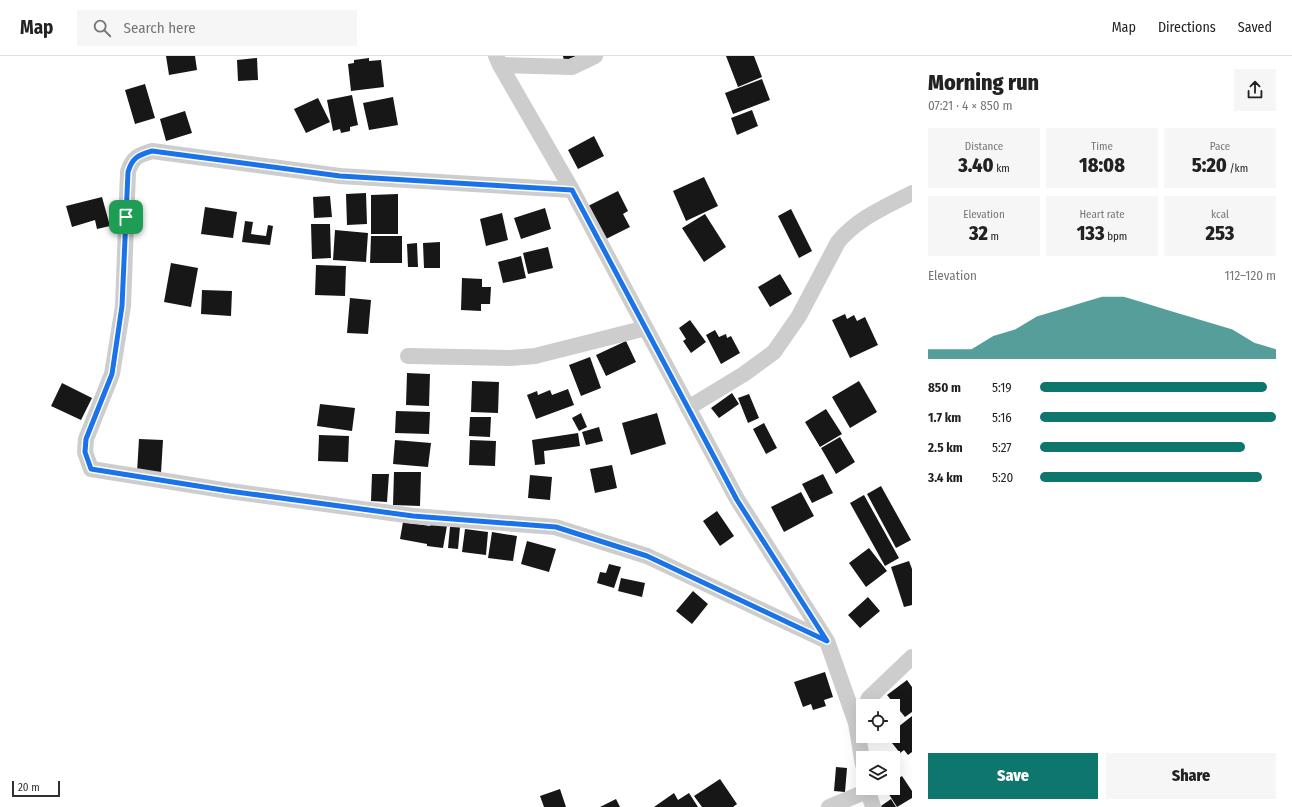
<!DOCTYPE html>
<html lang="en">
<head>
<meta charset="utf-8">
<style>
  :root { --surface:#fff; --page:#f6f6f6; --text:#222; --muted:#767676; --line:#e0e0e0; --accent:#0f766e }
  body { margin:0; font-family:"Fira Sans Condensed",sans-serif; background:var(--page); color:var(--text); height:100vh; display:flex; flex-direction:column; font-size:15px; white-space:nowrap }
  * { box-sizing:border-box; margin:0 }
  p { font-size:13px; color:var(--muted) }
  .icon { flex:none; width:22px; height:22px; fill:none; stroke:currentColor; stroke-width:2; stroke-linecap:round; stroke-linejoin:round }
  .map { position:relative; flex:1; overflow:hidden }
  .details { display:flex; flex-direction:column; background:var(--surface); width:380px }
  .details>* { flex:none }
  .buttons { position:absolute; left:856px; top:643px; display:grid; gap:8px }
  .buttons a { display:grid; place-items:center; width:44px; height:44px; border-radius:0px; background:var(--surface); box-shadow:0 4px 16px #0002; font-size:20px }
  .scale { position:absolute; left:12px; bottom:10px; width:48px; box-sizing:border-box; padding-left:4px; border:2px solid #303030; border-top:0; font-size:11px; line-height:14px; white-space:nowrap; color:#303030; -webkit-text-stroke:3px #fff; paint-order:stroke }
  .pin { position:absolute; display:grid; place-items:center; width:34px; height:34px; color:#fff; margin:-17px; border-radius:8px; box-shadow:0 2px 6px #0006 }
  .round { display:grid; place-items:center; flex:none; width:42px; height:42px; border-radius:0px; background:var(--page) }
  .overview { display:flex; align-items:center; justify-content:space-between; height:68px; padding:0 16px }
  h1 { font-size:22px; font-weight:800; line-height:30px }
  .stats { display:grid; grid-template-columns:repeat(3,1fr); gap:6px; height:68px; padding:4px 16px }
  .stats div { display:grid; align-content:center; border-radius:0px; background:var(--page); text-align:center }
  .stats b { font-size:20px; font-weight:800 }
  .stats small { font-size:11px; font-weight:400 }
  .stats p { font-size:11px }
  .chart { height:112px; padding:8px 16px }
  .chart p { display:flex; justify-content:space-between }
  .chart svg { width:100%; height:72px; margin-top:4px; fill:var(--accent); opacity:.7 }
  .action { display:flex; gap:8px; margin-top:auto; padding:8px 16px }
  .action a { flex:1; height:46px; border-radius:0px; background:var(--accent); color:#fff; font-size:16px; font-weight:800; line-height:46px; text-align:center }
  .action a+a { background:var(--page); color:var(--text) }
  ul { padding:0 16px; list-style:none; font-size:13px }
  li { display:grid; grid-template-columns:64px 48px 1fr; align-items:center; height:30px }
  li i { height:10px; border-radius:5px; background:var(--accent) }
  header { display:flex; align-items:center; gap:24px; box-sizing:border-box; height:56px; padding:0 20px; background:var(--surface); border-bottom:1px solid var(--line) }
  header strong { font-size:19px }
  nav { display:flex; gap:22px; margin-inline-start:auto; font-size:14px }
  .search { width:280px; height:36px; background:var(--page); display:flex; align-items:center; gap:10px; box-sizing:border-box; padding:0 14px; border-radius:0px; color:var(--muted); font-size:15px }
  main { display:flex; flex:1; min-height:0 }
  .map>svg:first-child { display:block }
  .building { fill:#171717 }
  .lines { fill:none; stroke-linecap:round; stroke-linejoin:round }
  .minor { stroke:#cdcdcd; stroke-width:16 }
  .route-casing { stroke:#fff; stroke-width:8 }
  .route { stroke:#1a73e8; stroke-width:5 }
</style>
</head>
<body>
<header>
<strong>Map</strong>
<div class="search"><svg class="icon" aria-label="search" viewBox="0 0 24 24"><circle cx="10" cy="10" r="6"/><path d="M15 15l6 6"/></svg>Search here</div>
<nav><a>Map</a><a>Directions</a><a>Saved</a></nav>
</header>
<main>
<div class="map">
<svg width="912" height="751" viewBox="0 0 912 751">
  <rect width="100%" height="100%" fill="#fff"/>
  <path class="building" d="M 166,0 L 195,0 L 197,14 L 169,19 Z
    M 563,0 L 576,0 L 564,5 Z
    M 726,0 L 754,0 L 762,21 L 738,31 Z
    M 257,2 L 258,24 L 238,25 L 237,4 Z
    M 369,2 L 369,5 L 381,4 L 384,31 L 351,35 L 348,8 L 354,7 L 354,4 Z
    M 762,23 L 770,44 L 733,58 L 725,37 Z
    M 145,28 L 155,62 L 135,68 L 125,34 Z
    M 352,39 L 358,69 L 350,71 L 350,75 L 341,77 L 340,73 L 333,75 L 327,44 Z
    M 393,41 L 398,69 L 369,74 L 363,47 Z
    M 318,42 L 330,66 L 306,77 L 294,53 Z
    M 752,54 L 758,70 L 737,79 L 731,62 Z
    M 185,55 L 192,77 L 166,85 L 160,63 Z
    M 594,80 L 604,100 L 578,113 L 568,94 Z
    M 704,121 L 718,150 L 686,165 L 673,135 Z
    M 618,135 L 628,155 L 623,158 L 630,171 L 604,184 L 588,150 Z
    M 366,137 L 367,168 L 347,169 L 346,138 Z
    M 398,138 L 398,178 L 371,178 L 371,139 Z
    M 330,140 L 332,161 L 314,162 L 313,141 Z
    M 102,141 L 110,170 L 97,173 L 95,164 L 72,171 L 66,150 Z
    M 205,151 L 237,156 L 233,182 L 201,178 Z
    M 545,152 L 551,173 L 521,183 L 514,162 Z
    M 791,153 L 812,195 L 799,202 L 778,160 Z
    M 502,157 L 508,184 L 486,190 L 480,163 Z
    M 705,158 L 726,191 L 704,206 L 682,172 Z
    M 245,165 L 253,166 L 251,178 L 266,180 L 268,169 L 273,170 L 270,189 L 242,186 Z
    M 311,168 L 330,168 L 331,202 L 312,203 Z
    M 335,174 L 368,177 L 366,206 L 333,204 Z
    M 371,180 L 402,180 L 402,207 L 370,207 Z
    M 440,186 L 440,212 L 424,212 L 423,187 Z
    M 417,187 L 418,211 L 408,211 L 407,188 Z
    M 548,191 L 553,212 L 528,218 L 523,197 Z
    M 521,200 L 526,222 L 503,227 L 498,206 Z
    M 171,207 L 198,212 L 191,251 L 164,246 Z
    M 316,209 L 346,210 L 345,240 L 315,239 Z
    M 780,218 L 792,238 L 770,251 L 758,231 Z
    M 462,222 L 482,223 L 482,231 L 491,231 L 490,248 L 481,248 L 481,255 L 461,254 Z
    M 202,234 L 232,235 L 231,260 L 201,258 Z
    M 350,242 L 371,244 L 368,278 L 347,277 Z
    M 845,258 L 847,263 L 854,259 L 857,265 L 865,261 L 878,289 L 850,302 L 832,264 Z
    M 690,264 L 706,286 L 691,297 L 683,285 L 686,283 L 679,272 Z
    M 715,274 L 719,281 L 726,278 L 727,282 L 731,280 L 740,297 L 721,308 L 706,279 Z
    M 626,285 L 636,306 L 606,320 L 596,299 Z
    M 590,301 L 601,332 L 581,340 L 569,309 Z
    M 407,317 L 430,318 L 429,350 L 406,349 Z
    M 472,325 L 499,326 L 498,357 L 471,356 Z
    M 859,325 L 877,356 L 850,372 L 832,341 Z
    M 62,327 L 92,342 L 81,364 L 51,350 Z
    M 568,333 L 574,349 L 536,363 L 527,339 L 537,335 L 538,339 L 550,334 L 552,339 Z
    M 732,337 L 739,348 L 719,362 L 711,352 Z
    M 749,338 L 759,362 L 748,367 L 738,342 Z
    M 320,348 L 355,352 L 352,375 L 317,370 Z
    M 826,353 L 842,378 L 820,391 L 805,366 Z
    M 396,355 L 430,356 L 429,378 L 395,377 Z
    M 581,357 L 587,371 L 579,375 L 572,362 Z
    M 657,357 L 666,388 L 631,399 L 622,367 Z
    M 470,361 L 491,361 L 490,381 L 469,380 Z
    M 764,367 L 777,392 L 766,398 L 753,373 Z
    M 599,371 L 603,385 L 586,389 L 582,376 Z
    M 578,377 L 580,390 L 544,395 L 545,408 L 535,409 L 532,384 Z
    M 319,379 L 349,380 L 348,406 L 318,405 Z
    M 840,381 L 855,406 L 836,418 L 821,392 Z
    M 139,383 L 163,384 L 161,417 L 137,416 Z
    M 395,384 L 431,387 L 428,411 L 393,408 Z
    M 470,384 L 496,385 L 495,410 L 469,409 Z
    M 612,409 L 617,432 L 595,437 L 590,413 Z
    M 394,416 L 421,416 L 420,450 L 393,449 Z
    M 372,418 L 389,418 L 387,446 L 371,445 Z
    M 823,418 L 833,437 L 812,447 L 802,428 Z
    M 530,419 L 552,421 L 550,444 L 528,442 Z
    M 881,430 L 911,484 L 896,492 L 867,438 Z
    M 801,436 L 814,460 L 784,476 L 771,451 Z
    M 864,439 L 899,502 L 885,510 L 850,447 Z
    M 717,455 L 734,480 L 720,490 L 703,465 Z
    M 403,466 L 430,470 L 431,468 L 447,470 L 443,492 L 427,490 L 427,488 L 400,483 Z
    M 450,471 L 460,471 L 458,493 L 448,492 Z
    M 465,473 L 488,476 L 486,499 L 462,496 Z
    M 492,476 L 517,480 L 513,505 L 488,502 Z
    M 527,485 L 556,493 L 549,516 L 521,508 Z
    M 869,492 L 887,515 L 866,531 L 849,507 Z
    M 909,505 L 912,513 L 912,549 L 904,551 L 891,511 Z
    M 609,508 L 621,511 L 614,532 L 597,527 L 600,516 L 606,517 Z
    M 621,522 L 645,527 L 642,541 L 618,535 Z
    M 693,535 L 708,548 L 692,568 L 676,555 Z
    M 868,541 L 880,555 L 860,572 L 848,559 Z
    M 825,616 L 833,641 L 824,644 L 826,650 L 813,654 L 811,648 L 803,651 L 794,626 Z
    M 907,624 L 912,631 L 912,656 L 905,661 L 887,639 Z
    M 912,660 L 912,696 L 908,699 L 904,694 L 900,697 L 892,687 L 897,684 L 893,679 L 893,675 Z
    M 836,711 L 847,712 L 845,736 L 834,735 Z
    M 902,720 L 912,735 L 912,742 L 897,751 L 885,732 L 893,732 L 893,726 Z
    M 720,723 L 737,748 L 733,751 L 702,751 L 694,740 Z
    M 560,733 L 566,751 L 544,751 L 540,740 Z
    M 674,737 L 678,744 L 689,737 L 698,751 L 654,751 Z
    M 616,743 L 620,751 L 600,751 Z
    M 891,743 L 896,751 L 882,751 L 881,750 Z"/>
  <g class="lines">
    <path class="minor" d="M 496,0 L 500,9 L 572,134 L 737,443 L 827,585 L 856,667 L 863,709
      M 500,9 L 572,11 L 595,0
      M 572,134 L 340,120 L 152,95 C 138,99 132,102 128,116 L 123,250 L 112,318 L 86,383 L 85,396 L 91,413 L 229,435 L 413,460 L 555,471 L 647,500 L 827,585
      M 408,300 L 510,302 L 535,300 L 646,272
      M 688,352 L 744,318 L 774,296 L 799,260 L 838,186 C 858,162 885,151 912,137
      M 865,650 L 869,642 L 912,601
      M 867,732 L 873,751
      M 829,751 L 867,735"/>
  </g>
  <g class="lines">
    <defs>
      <path id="route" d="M 152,95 L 340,120 L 572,134 L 737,444 L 827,585 L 647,500 L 556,471 L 413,460 L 229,435 L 91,413 L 85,396 L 86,383 L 112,318 L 122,250 L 128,116 C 132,102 138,99 152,95 Z"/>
    </defs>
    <use href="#route" class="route-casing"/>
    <use href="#route" class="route"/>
  </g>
</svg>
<div class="buttons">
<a><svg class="icon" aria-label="locate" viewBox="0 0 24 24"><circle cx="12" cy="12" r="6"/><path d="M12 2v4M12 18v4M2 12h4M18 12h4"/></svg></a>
<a><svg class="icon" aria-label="layers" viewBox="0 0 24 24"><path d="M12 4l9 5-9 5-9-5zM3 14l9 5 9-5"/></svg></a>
</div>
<div class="scale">20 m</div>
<div class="pin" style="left:126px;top:161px;background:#1e9e55"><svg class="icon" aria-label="arrive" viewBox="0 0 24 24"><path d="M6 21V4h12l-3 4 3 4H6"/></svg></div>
</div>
<section class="details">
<div class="overview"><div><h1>Morning run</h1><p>07:21 · 4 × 850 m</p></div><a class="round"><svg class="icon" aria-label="share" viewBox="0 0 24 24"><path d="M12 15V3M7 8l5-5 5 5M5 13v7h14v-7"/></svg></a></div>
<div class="stats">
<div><p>Distance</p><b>3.40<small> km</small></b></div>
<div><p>Time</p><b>18:08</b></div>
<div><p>Pace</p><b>5:20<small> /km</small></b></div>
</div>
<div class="stats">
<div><p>Elevation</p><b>32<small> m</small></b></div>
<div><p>Heart rate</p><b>133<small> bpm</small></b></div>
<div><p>kcal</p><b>253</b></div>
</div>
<div class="chart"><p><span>Elevation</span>112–120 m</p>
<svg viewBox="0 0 160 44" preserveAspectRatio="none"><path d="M0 44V38L10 38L20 38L30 30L40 26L50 18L60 14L70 10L80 6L90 6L100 10L110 14L120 18L130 22L140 26L150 34L160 38V44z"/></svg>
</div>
<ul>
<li><b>850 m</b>5:19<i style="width:96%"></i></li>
<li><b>1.7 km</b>5:16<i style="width:100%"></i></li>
<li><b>2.5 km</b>5:27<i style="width:87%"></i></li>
<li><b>3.4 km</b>5:20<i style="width:94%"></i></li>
</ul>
<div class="action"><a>Save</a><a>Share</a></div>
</section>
</main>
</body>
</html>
